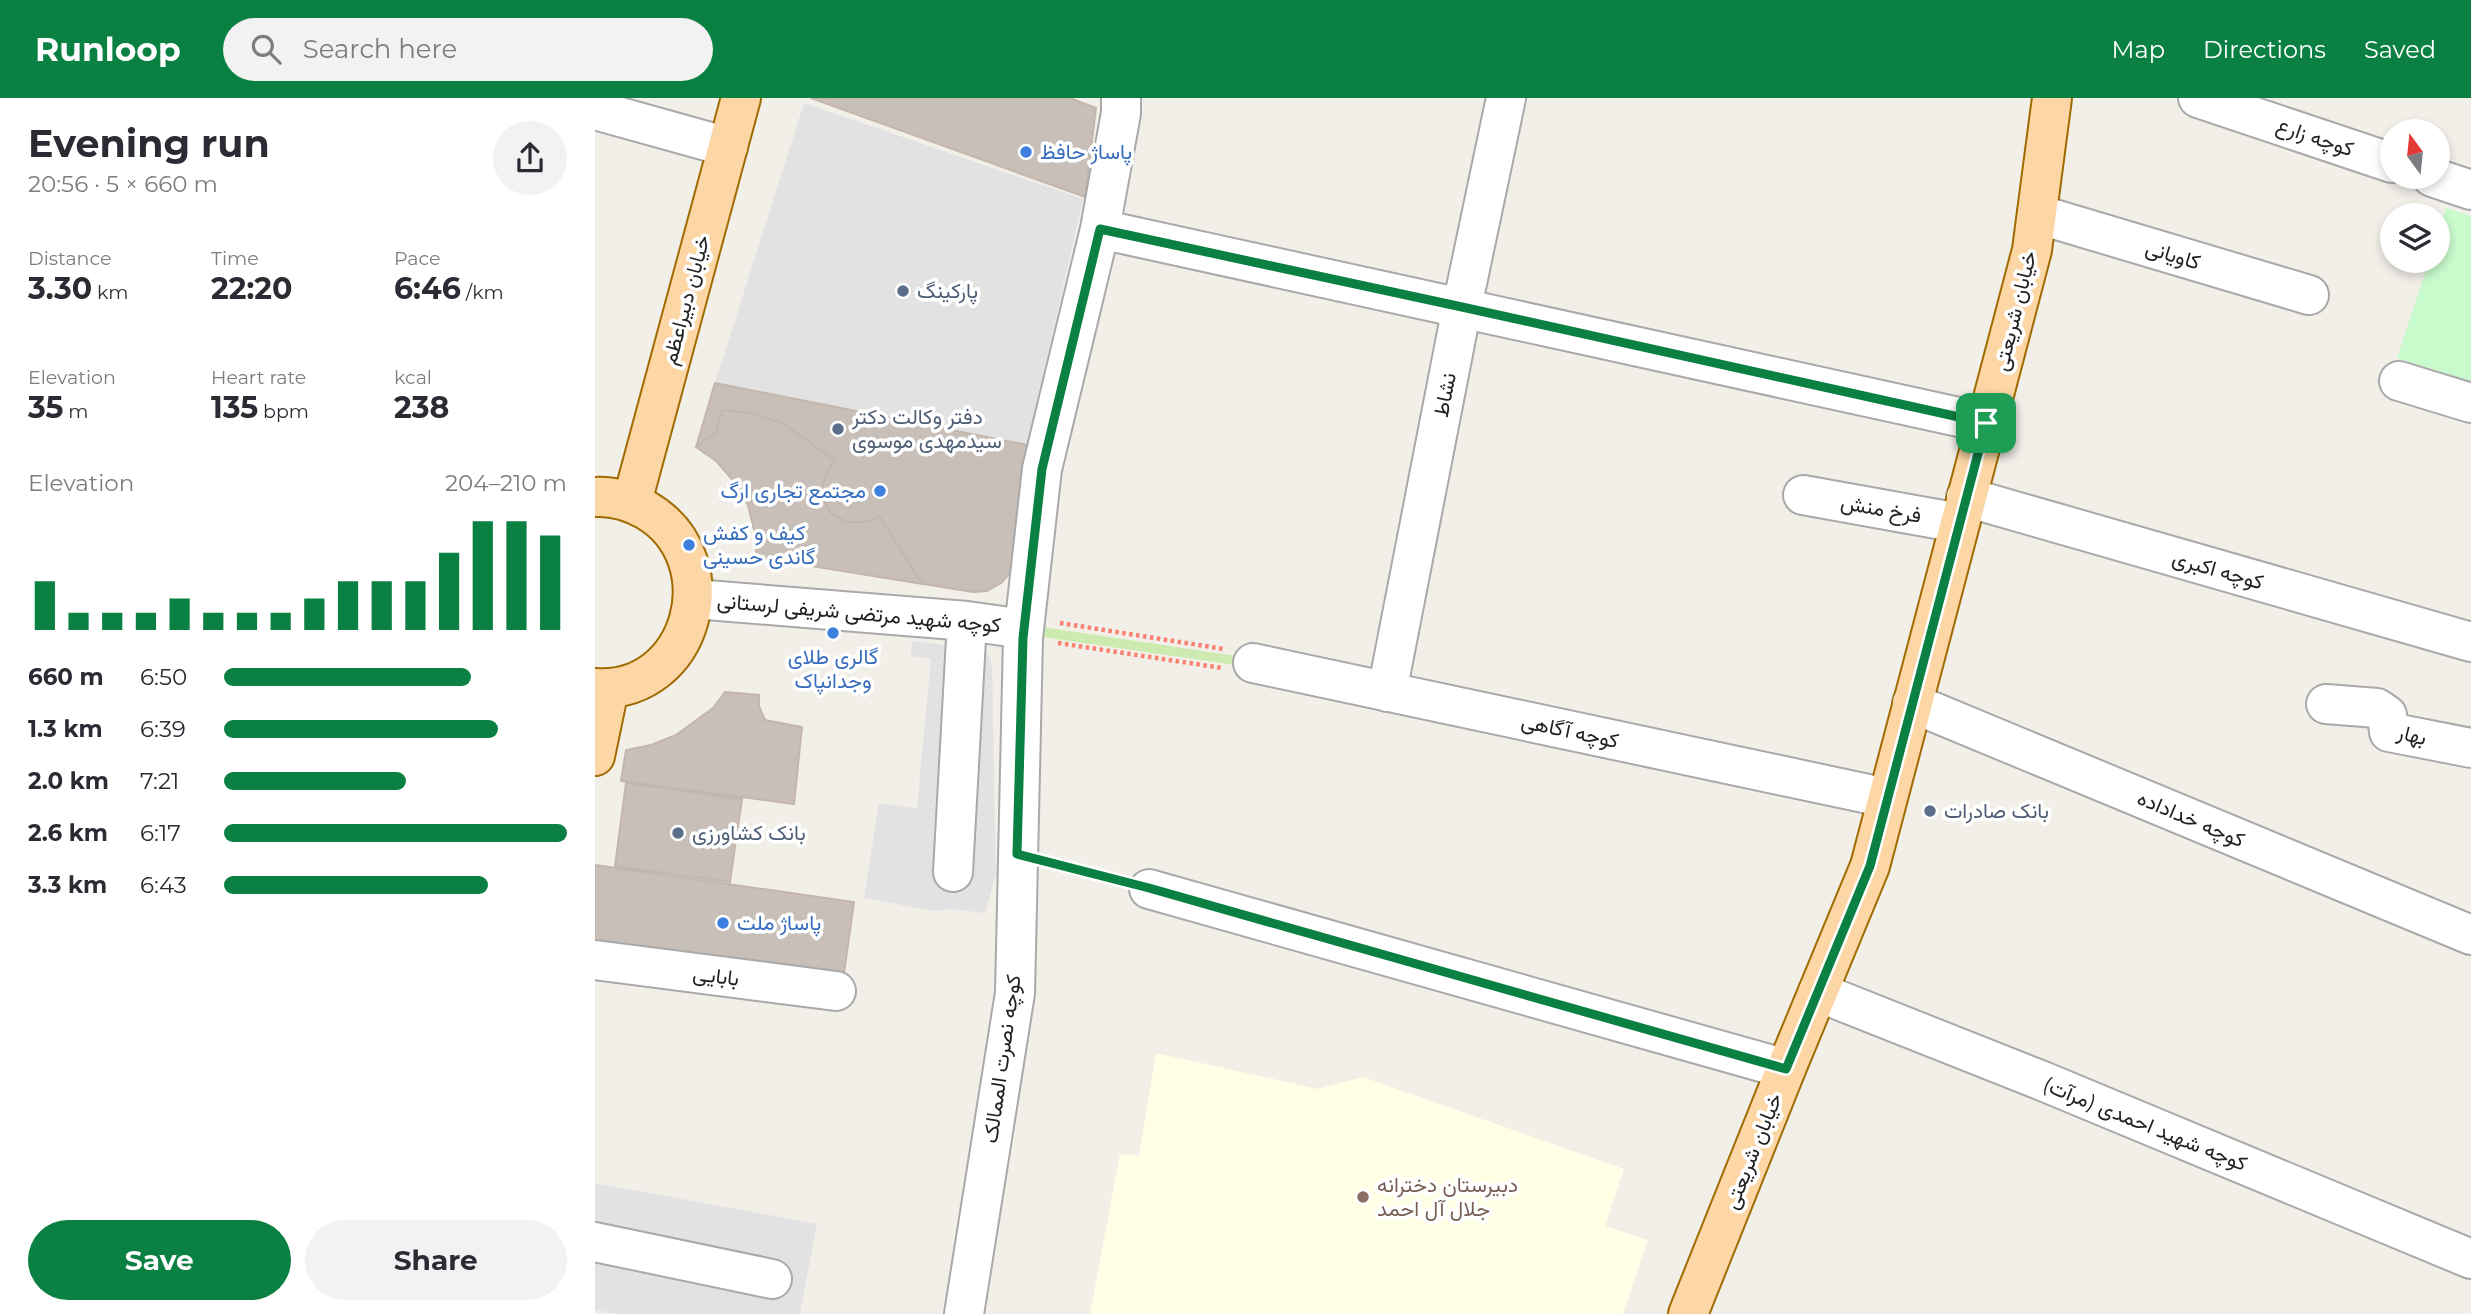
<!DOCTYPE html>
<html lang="en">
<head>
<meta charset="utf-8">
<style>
  :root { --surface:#fff; --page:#f2f2f3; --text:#2b2b33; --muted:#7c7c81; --accent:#0b8043 }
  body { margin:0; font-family:Montserrat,Vazirmatn,sans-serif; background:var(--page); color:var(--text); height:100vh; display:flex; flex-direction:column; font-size:26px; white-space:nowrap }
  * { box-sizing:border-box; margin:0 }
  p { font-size:23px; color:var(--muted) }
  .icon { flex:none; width:38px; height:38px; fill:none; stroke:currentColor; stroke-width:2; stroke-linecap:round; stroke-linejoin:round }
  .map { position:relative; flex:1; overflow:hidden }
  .side { display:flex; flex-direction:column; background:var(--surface); width:595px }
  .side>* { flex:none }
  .needle { width:46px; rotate:345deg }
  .fabs { position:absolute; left:1785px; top:21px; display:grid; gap:14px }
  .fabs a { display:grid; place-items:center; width:70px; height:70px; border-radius:50%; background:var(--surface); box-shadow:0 4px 10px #0003; font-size:35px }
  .pin { position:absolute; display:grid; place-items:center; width:60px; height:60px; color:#fff; margin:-30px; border-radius:14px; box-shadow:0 4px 10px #0006 }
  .round { display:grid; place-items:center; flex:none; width:74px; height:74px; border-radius:37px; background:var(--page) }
  .summary { display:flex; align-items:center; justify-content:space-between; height:119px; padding:0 28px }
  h1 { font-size:38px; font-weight:700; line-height:52px }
  .metrics { display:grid; grid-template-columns:repeat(3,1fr); gap:10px; height:119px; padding:7px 28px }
  .metrics div { display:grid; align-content:center }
  .metrics b { font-size:30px; font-weight:700 }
  .metrics small { font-size:19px; font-weight:400 }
  .metrics p { font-size:19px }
  .chart { height:196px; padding:14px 28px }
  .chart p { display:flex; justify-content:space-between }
  .chart svg { width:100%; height:126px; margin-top:7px; stroke:var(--accent); stroke-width:6 }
  .primary-button { display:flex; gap:14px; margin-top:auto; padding:14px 28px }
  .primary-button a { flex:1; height:80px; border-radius:42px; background:var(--accent); color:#fff; font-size:28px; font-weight:700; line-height:80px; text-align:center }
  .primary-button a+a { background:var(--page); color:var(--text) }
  ul { padding:0 28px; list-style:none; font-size:23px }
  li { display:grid; grid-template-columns:112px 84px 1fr; align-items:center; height:52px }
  li i { height:18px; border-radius:9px; background:var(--accent) }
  header { display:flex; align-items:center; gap:42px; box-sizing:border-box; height:98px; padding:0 35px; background:var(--accent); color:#fff }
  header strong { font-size:33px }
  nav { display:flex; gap:38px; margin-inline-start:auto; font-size:24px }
  .search { width:490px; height:63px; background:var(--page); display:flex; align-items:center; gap:18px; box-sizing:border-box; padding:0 24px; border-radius:38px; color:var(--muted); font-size:26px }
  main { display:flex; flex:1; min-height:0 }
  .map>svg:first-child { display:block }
  .education { fill:#ffffe5 }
  .grass { fill:#cdebb0 }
  .park { fill:#c8facc }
  .parking { fill:#e2e2e2 }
  .building { fill:#c7bfb8; stroke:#c4b6ab; stroke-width:2 }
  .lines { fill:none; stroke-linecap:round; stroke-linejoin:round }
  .minor-casing { stroke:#a9a9a9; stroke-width:42 }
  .major-casing { stroke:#a06b00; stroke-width:42 }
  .path { stroke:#fa8072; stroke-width:4.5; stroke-dasharray:3.5 3.5; stroke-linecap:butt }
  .minor { stroke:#fff; stroke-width:38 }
  .major { stroke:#fcd6a4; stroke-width:38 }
  .route-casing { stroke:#fff; stroke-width:14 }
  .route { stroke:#0b8043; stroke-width:9 }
  .shop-dot { fill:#3f7fe0; stroke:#fff; stroke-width:2.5 }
  .service-dot { fill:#5c6f8a; stroke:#fff; stroke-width:2.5 }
  .education-dot { fill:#8d6e63; stroke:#fff; stroke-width:2.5 }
  .labels { text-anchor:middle; stroke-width:7; stroke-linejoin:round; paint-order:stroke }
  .street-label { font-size:21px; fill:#222; stroke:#fff }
  .shop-label { font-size:21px; fill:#366cbe; stroke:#fff; text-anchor:start }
  .service-label { font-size:21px; fill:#4e5e75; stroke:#fff; text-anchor:start }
  .education-label { font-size:21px; fill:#785e54; stroke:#fff; text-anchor:start }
</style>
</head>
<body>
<header>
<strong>Runloop</strong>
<div class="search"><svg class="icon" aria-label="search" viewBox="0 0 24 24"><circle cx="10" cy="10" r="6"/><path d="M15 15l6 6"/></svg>Search here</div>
<nav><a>Map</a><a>Directions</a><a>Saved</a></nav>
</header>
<main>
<section class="side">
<div class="summary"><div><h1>Evening run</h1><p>20:56 · 5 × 660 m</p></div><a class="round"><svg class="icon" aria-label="share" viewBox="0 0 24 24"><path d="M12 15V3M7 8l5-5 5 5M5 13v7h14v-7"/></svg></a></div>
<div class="metrics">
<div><p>Distance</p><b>3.30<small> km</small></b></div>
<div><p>Time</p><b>22:20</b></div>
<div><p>Pace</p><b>6:46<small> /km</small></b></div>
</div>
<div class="metrics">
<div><p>Elevation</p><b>35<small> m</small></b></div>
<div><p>Heart rate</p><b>135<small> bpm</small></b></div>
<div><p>kcal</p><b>238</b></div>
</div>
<div class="chart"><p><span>Elevation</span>204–210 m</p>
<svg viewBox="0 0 160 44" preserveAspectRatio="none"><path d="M5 44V27M15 44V38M25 44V38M35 44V38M45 44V33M55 44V38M65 44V38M75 44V38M85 44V33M95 44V27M105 44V27M115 44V27M125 44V17M135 44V6M145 44V6M155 44V11"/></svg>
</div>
<ul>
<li><b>660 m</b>6:50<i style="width:72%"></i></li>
<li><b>1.3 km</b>6:39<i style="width:80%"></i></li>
<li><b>2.0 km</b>7:21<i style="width:53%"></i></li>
<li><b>2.6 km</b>6:17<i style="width:100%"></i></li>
<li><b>3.3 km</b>6:43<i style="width:77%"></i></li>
</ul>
<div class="primary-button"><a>Save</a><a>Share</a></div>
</section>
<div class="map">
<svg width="1876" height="1216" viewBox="0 0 1876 1216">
  <rect width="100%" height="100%" fill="#f2efe9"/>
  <path class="education" d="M 561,955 L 723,991 L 768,979 L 1029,1071 L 1010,1128 L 1053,1142 L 1028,1216 L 495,1216 L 525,1056 L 544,1058 Z"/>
  <path class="grass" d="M 441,528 L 648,559 L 647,568 L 440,538 Z"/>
  <path class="park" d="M 1851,110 L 1876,118 L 1876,284 L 1802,260 L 1834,163 L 1843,163 L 1843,136 Z"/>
  <path class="parking" d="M 209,5 L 488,101 L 432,347 L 120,285 Z
    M 317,543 L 385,551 L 393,557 L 397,566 L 401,775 L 390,815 L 354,811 L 340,813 L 269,800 L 284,705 L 322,710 L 336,561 L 316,558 Z
    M 0,1085 L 222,1126 L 205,1216 L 22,1216 L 0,1212 Z"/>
  <path class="building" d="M 216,0 L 475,0 L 501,10 L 490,99 Z
    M 120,285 L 432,347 L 417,473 L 406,485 L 392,493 L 378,494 L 161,459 L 161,440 L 153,407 L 136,380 L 121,363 L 101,349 Z
    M 127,312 L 156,315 L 187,325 L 240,362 L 232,374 L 226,394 L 235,414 L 251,424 L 270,424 L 285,419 L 327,486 L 161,459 L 161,440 L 153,407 L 136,380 L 121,363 L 101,349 L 121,335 Z
    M 130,594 L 164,597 L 164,608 L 170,622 L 207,629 L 199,706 L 26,683 L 31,652 L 56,647 L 81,637 L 118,610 Z
    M 31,685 L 147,701 L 135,784 L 20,768 Z
    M 0,767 L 259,804 L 248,882 L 0,847 Z"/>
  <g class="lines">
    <defs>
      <path id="minor" d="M 1603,0 L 1797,65
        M 0,12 L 133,49
        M 1837,79 L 1876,92
        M 1442,116 L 1714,197
        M 505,131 L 1391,325
        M 1804,283 L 1876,305
        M 1208,397 L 1364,425
        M 1371,399 L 1876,544
        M 99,501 L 372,523 L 429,531
        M 658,565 L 1292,700
        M 792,594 L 867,209 L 911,0
        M 1317,605 L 1876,837
        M 1731,606 L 1782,610 L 1792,617 L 1794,634 L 1876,650
        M 358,774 L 372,523
        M 554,791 L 1191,971
        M 0,862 L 241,893
        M 1223,894 L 1450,984 L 1876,1161
        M 0,1144 L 177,1181
        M 369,1216 L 420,895 L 428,540 L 447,371 L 505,131 L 526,15 L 526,0"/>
      <path id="major" d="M 0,399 C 18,398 35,403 51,412 C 135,461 98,597 0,590
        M 37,404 L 146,0
        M 0,658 L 14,591
        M 1093,1216 L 1191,971 L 1275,768 L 1437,152 L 1457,0"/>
    </defs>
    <use href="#minor" class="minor-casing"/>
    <use href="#major" class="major-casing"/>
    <path class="path" d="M 465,525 L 629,551
      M 463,545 L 627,570
      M 456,765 L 522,782"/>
    <use href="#minor" class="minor"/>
    <use href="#major" class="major"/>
  </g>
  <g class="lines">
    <defs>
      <path id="route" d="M 505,131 L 867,209 L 1391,325 L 1275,768 L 1191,971 L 554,790 L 422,756 L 428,540 L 447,371 Z"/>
    </defs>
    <use href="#route" class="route-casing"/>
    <use href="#route" class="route"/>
  </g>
  <g class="shop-dot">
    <circle cx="431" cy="54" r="7"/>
    <circle cx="285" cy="393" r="7"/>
    <circle cx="94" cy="447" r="7"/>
    <circle cx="238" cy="535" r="7"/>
    <circle cx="128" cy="825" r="7"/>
  </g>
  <g class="service-dot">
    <circle cx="308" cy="193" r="7"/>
    <circle cx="243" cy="331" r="7"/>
    <circle cx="1335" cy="713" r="7"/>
    <circle cx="83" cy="735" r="7"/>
  </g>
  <circle class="education-dot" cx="768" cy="1099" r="7"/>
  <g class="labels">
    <g class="street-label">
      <text transform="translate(1720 39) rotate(19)" y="7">کوچه زارع</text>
      <text transform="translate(1578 157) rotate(17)" y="7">کاویانی</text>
      <text transform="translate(91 202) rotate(-75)" y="7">خیابان دبیراعظم</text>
      <text transform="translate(1420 213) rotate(-76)" y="7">خیابان شریعتی</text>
      <text transform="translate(850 297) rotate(-79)" y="7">نشاط</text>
      <text transform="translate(1286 411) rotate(10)" y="7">فرخ منش</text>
      <text transform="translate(1623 472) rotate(16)" y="7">کوچه اکبری</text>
      <text transform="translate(264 515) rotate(5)" y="7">کوچه شهید مرتضی شریفی لرستانی</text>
      <text transform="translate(975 633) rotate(12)" y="7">کوچه آگاهی</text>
      <text transform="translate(1817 637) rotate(14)" y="7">بهار</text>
      <text transform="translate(1596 721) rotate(23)" y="7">کوچه خداداده</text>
      <text transform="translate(121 878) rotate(7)" y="7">بابایی</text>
      <text transform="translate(407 961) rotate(-82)" y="7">کوچه نصرت الممالک</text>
      <text transform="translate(1550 1026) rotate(22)" y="7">کوچه شهید احمدی (مرآت)</text>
      <text transform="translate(1158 1053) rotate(-68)" y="7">خیابان شریعتی</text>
    </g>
    <g class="shop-label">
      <text x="445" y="61">پاساژ حافظ</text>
      <text x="271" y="400" text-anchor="end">مجتمع تجاری ارگ</text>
      <text x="108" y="442">کیف و کفش<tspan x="108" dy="24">گاندی حسینی</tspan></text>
      <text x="238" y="566" text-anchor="middle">گالری طلای<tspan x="238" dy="24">وجدانپاک</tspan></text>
      <text x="142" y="832">پاساژ ملت</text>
    </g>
    <g class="service-label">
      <text x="322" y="200">پارکینگ</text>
      <text x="257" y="326">دفتر وکالت دکتر<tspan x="257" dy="24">سیدمهدی موسوی</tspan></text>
      <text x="1349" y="720">بانک صادرات</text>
      <text x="97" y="742">بانک کشاورزی</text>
    </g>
    <g class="education-label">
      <text x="782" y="1094">دبیرستان دخترانه<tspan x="782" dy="24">جلال آل احمد</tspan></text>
    </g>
  </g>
</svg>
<div class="fabs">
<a><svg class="needle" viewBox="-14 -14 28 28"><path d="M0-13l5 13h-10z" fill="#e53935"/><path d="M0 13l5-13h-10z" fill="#7c7c81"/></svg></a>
<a><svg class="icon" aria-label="layers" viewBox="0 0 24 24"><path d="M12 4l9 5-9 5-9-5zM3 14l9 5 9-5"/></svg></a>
</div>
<div class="pin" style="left:1391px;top:325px;background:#1e9e55"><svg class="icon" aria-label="arrive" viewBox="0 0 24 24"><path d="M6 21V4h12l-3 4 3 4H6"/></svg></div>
</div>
</main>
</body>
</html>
